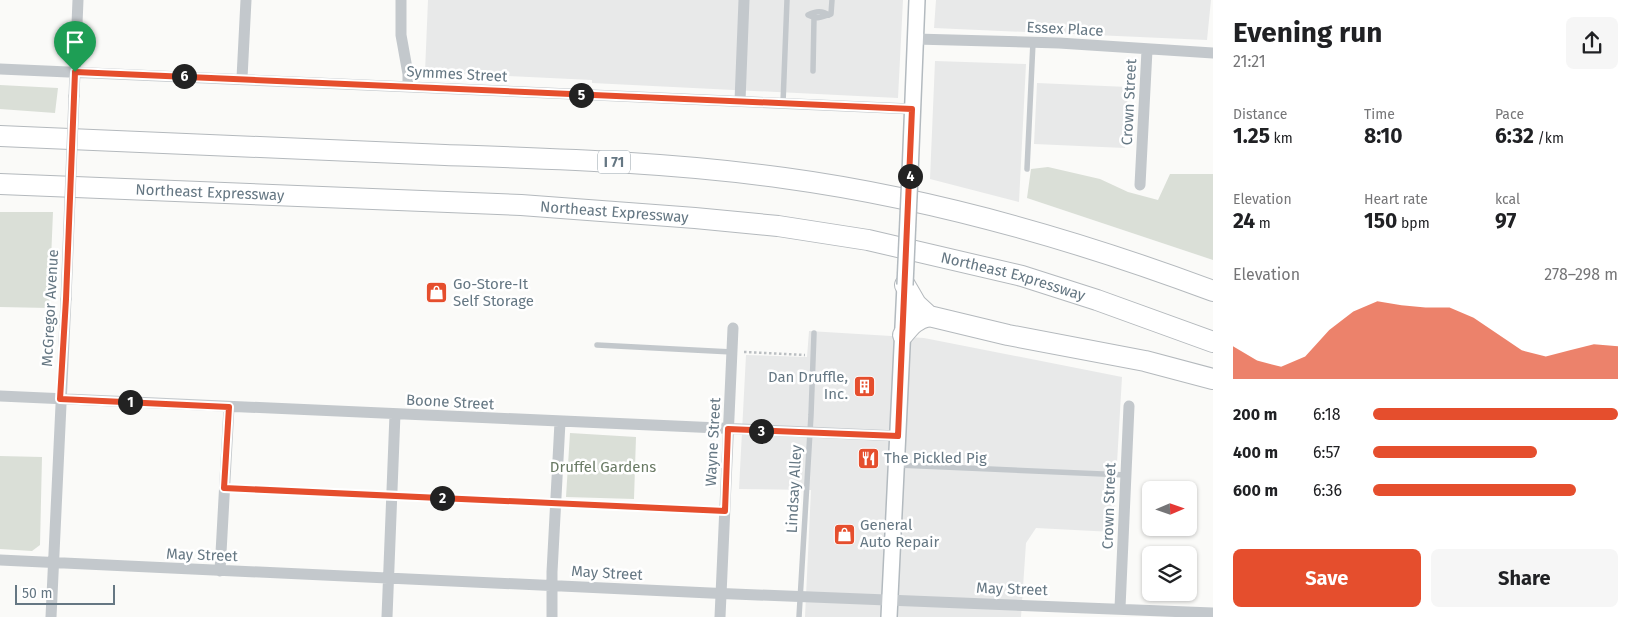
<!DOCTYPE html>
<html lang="en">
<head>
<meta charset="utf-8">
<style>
  :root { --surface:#fff; --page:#f6f6f6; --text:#202124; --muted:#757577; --accent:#e54e2d }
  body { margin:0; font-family:"Fira Sans",sans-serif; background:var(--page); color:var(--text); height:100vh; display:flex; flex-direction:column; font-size:19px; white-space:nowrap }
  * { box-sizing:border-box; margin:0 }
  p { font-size:16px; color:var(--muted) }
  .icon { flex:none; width:28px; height:28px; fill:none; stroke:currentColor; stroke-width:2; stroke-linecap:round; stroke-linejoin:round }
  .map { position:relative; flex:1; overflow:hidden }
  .side { display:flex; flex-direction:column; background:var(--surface); width:425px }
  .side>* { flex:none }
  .needle { width:32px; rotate:88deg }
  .fabs { position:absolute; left:1142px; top:481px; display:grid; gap:10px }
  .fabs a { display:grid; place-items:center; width:55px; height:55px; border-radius:8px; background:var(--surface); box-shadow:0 1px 4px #0004; font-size:25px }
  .scale { position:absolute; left:15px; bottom:12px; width:100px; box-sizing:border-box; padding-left:5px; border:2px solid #657783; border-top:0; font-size:14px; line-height:18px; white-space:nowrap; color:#657783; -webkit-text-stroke:4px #fff; paint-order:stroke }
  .pin { position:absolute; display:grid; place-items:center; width:42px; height:42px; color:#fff; margin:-51px -21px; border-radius:50% 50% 50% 0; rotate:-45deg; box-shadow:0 0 5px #0007 }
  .pin .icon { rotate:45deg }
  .km { position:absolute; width:25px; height:25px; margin:-12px; border-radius:50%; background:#222; color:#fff; font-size:14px; line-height:25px; text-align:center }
  .round { display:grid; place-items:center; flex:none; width:52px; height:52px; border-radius:8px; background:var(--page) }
  .overview { display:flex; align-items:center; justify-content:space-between; height:85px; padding:0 20px }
  h1 { font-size:28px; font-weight:700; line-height:38px }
  .metrics { display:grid; grid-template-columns:repeat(3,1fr); gap:8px; height:85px; padding:5px 20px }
  .metrics div { display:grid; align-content:center }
  .metrics b { font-size:21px; font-weight:700 }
  .metrics small { font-size:14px; font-weight:400 }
  .metrics p { font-size:14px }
  .chart { height:140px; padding:10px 20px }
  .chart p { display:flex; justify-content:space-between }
  .chart svg { width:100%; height:90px; margin-top:5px; fill:var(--accent); opacity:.7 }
  .action { display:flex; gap:10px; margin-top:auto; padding:10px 20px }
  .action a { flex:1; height:58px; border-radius:8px; background:var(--accent); color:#fff; font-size:20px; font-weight:700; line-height:58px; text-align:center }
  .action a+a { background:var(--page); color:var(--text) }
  ul { padding:0 20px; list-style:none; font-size:16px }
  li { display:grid; grid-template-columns:80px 60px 1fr; align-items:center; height:38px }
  li i { height:12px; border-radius:6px; background:var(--accent) }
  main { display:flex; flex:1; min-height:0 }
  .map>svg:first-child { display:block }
  .built { fill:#e8e9e9 }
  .green { fill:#dadfd7 }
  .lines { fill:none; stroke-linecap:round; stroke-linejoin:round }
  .secondary-casing { stroke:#b3babf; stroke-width:18 }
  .motorway-casing { stroke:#b4b9bd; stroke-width:22 }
  .path { stroke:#bbbfc2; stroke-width:2.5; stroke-dasharray:2.5 2.5; stroke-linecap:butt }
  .service { stroke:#c3c8cc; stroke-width:5.5 }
  .minor { stroke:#c3c8cc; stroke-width:11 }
  .secondary { stroke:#fff; stroke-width:15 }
  .motorway { stroke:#fff; stroke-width:20 }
  .secondary-bridge-casing { stroke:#b3babf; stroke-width:18; stroke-linecap:butt }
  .minor-bridge { stroke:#c3c8cc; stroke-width:11 }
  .secondary-bridge { stroke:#fff; stroke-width:15 }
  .route-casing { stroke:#fff; stroke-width:10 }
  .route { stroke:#e54e2d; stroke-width:6 }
  .labels { text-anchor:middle; stroke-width:5; stroke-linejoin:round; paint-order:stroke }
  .shield { fill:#fff; stroke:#93a0a8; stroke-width:1 }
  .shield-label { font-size:14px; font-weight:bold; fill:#657783 }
  .street-label { font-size:15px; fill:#657783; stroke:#fff }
  .poi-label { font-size:15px; fill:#657783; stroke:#fff; text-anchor:start }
  .park-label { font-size:15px; fill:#697a64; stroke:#fff }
</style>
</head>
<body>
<main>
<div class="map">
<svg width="1213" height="617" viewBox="0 0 1213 617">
  <rect width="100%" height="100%" fill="#fafaf8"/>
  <path class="built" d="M 428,0 L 903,0 L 898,98 L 592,83 L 592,80 L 425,72 Z
    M 936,0 L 1211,0 L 1207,40 L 934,28 Z
    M 935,61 L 1026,64 L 1019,202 L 930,179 Z
    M 1037,83 L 1128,87 L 1125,148 L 1034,144 Z
    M 809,331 L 924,338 L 1122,377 L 1113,532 L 1036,528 L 1026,543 L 1021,617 L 805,617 L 811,490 L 739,489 L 746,355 L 807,357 Z"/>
  <path class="green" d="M 0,85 L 58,88 L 55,113 L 0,109 Z
    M 1048,167 L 1100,179 L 1128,192 L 1158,200 L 1170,174 L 1213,174 L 1213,260 L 1027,198 L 1031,169 Z
    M 0,212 L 53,212 L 49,308 L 0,307 Z
    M 570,433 L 636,437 L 634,499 L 566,497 Z
    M 0,456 L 42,457 L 40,545 L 32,551 L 0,549 Z"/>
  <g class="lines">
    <defs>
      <path id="secondary" d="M 910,174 L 917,0
        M 889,617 L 905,285"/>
      <g id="motorway">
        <path d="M 0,136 C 148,142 296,149 445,155 C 558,159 671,162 784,178 C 931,198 1074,239 1213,291"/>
        <path id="s1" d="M 0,184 L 521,205 L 695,218 L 778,226 L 868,240 L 1022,276 L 1097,300 L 1213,342"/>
        <path d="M 905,285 L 916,304 L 929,316 L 1008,335 L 1145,361 L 1213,379"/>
        <path d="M 903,335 C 911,325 916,319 929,316"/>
      </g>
    </defs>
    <use href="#secondary" class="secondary-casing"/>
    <use href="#motorway" class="motorway-casing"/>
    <path class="path" d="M 744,352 L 805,355"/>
    <path class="service" d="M 829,15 C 822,10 815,11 808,15 C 819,20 821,17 831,14 L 832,0
      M 813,71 L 814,18
      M 783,103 L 787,0
      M 1027,169 L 1033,42
      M 597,345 L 732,352
      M 898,465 L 1126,475
      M 224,488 L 725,511
      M 799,617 L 811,415 L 814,333"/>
    <path class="minor" d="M 401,0 L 401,35 L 408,74 L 408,87
      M 915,39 L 1059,43 L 1213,53
      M 0,69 C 304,81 608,95 912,109
      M 242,78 L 246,0
      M 74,96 L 78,0
      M 740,101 L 744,0
      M 1140,185 L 1147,50
      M 0,396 L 898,436
      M 0,560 L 710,593 L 1213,613
      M 220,571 L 229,407
      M 1120,608 L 1129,406
      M 51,617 L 66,299
      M 387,617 L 395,414
      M 552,617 L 552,572 L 560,422
      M 720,617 L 733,328"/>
    <use href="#secondary" class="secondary"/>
    <use href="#motorway" class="motorway"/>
    <defs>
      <path id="secondary-bridge" d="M 905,285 L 910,174"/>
    </defs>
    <use href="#secondary-bridge" class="secondary-bridge-casing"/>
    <path class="minor-bridge" d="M 66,299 L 74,96"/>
    <use href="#secondary-bridge" class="secondary-bridge"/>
  </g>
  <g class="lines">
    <defs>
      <path id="route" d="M 75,72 L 912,109 L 898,436 L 728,429 L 725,511 L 224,488 L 229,407 L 60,399 L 66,299 Z"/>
    </defs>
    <use href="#route" class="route-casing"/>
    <use href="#route" class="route"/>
  </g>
  <defs>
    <symbol id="shop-square" viewBox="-11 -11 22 22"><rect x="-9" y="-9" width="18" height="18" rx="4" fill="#e54e2d" stroke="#fff"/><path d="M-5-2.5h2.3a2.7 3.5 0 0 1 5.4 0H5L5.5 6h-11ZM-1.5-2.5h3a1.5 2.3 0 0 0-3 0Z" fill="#fff"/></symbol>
    <symbol id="building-square" viewBox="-11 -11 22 22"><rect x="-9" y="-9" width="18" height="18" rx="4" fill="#e54e2d" stroke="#fff"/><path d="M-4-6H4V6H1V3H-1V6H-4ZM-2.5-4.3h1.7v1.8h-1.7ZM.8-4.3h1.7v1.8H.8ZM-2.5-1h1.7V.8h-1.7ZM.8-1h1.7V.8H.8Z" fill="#fff"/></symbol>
    <symbol id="restaurant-square" viewBox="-11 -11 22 22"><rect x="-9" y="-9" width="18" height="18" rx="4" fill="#e54e2d" stroke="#fff"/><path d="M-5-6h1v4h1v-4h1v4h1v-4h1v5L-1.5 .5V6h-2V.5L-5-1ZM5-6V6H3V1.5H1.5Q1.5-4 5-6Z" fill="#fff"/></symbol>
  </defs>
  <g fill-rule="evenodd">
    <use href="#shop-square" x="424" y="280" width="25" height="25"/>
    <use href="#building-square" x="852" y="374" width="25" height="25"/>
    <use href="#restaurant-square" x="856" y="446" width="25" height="25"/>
    <use href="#shop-square" x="832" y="522" width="25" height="25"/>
  </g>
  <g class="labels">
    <rect class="shield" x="598" y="150.5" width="32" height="23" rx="4"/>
    <g class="shield-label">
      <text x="614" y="167">I 71</text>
    </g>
    <g class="street-label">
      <text transform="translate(1065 29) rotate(3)" y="5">Essex Place</text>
      <text transform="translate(457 74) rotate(3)" y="5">Symmes Street</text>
      <text transform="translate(1129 102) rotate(-87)" y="5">Crown Street</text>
      <text dy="5" stroke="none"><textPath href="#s1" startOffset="210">Northeast Expressway</textPath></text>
      <text dy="5" stroke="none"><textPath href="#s1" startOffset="615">Northeast Expressway</textPath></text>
      <text dy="5" stroke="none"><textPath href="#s1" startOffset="1020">Northeast Expressway</textPath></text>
      <text transform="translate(50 308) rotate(-87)" y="5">McGregor Avenue</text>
      <text transform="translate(450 402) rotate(3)" y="5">Boone Street</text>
      <text transform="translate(713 442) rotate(-87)" y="5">Wayne Street</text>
      <text transform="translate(794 489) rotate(-87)" y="5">Lindsay Alley</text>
      <text transform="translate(1109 506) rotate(-88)" y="5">Crown Street</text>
      <text transform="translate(202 555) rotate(2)" y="5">May Street</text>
      <text transform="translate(607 573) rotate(3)" y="5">May Street</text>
      <text transform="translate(1012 589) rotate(2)" y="5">May Street</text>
    </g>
    <g class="poi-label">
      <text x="453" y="289">Go-Store-It<tspan x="453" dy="17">Self Storage</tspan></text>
      <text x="848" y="382" text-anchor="end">Dan Druffle,<tspan x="848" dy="17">Inc.</tspan></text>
      <text x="884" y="463">The Pickled Pig</text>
      <text x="860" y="530">General<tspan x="860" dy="17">Auto Repair</tspan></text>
    </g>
    <g class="park-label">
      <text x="603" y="472">Druffel Gardens</text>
    </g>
  </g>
</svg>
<div class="fabs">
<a><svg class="needle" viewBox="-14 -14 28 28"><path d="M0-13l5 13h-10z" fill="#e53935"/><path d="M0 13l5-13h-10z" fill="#757577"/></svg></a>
<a><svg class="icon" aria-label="layers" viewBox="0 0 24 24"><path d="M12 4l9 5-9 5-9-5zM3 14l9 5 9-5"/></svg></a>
</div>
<div class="scale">50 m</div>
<div class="pin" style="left:75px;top:72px;background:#1e9e55"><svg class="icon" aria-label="arrive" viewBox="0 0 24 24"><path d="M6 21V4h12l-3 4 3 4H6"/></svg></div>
<b class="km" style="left:130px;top:402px">1</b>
<b class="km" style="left:442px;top:498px">2</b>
<b class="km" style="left:761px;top:431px">3</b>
<b class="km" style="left:910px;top:176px">4</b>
<b class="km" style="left:581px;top:95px">5</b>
<b class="km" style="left:184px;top:76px">6</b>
</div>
<section class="side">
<div class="overview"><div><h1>Evening run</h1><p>21:21</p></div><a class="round"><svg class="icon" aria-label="share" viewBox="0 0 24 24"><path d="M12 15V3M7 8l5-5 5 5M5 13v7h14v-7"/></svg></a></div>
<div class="metrics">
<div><p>Distance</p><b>1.25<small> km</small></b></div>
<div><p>Time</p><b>8:10</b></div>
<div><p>Pace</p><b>6:32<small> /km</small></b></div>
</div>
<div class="metrics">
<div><p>Elevation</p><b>24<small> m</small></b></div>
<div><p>Heart rate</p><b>150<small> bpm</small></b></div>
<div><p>kcal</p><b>97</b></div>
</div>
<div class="chart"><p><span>Elevation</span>278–298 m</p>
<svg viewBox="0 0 160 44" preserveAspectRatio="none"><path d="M0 44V28L10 35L20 38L30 33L40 20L50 11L60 6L70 8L80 9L90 9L100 14L110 22L120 30L130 33L140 30L150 27L160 28V44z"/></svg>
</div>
<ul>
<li><b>200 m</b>6:18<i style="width:100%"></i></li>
<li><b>400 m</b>6:57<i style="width:67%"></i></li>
<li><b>600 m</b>6:36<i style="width:83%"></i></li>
</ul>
<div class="action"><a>Save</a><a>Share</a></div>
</section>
</main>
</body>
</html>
